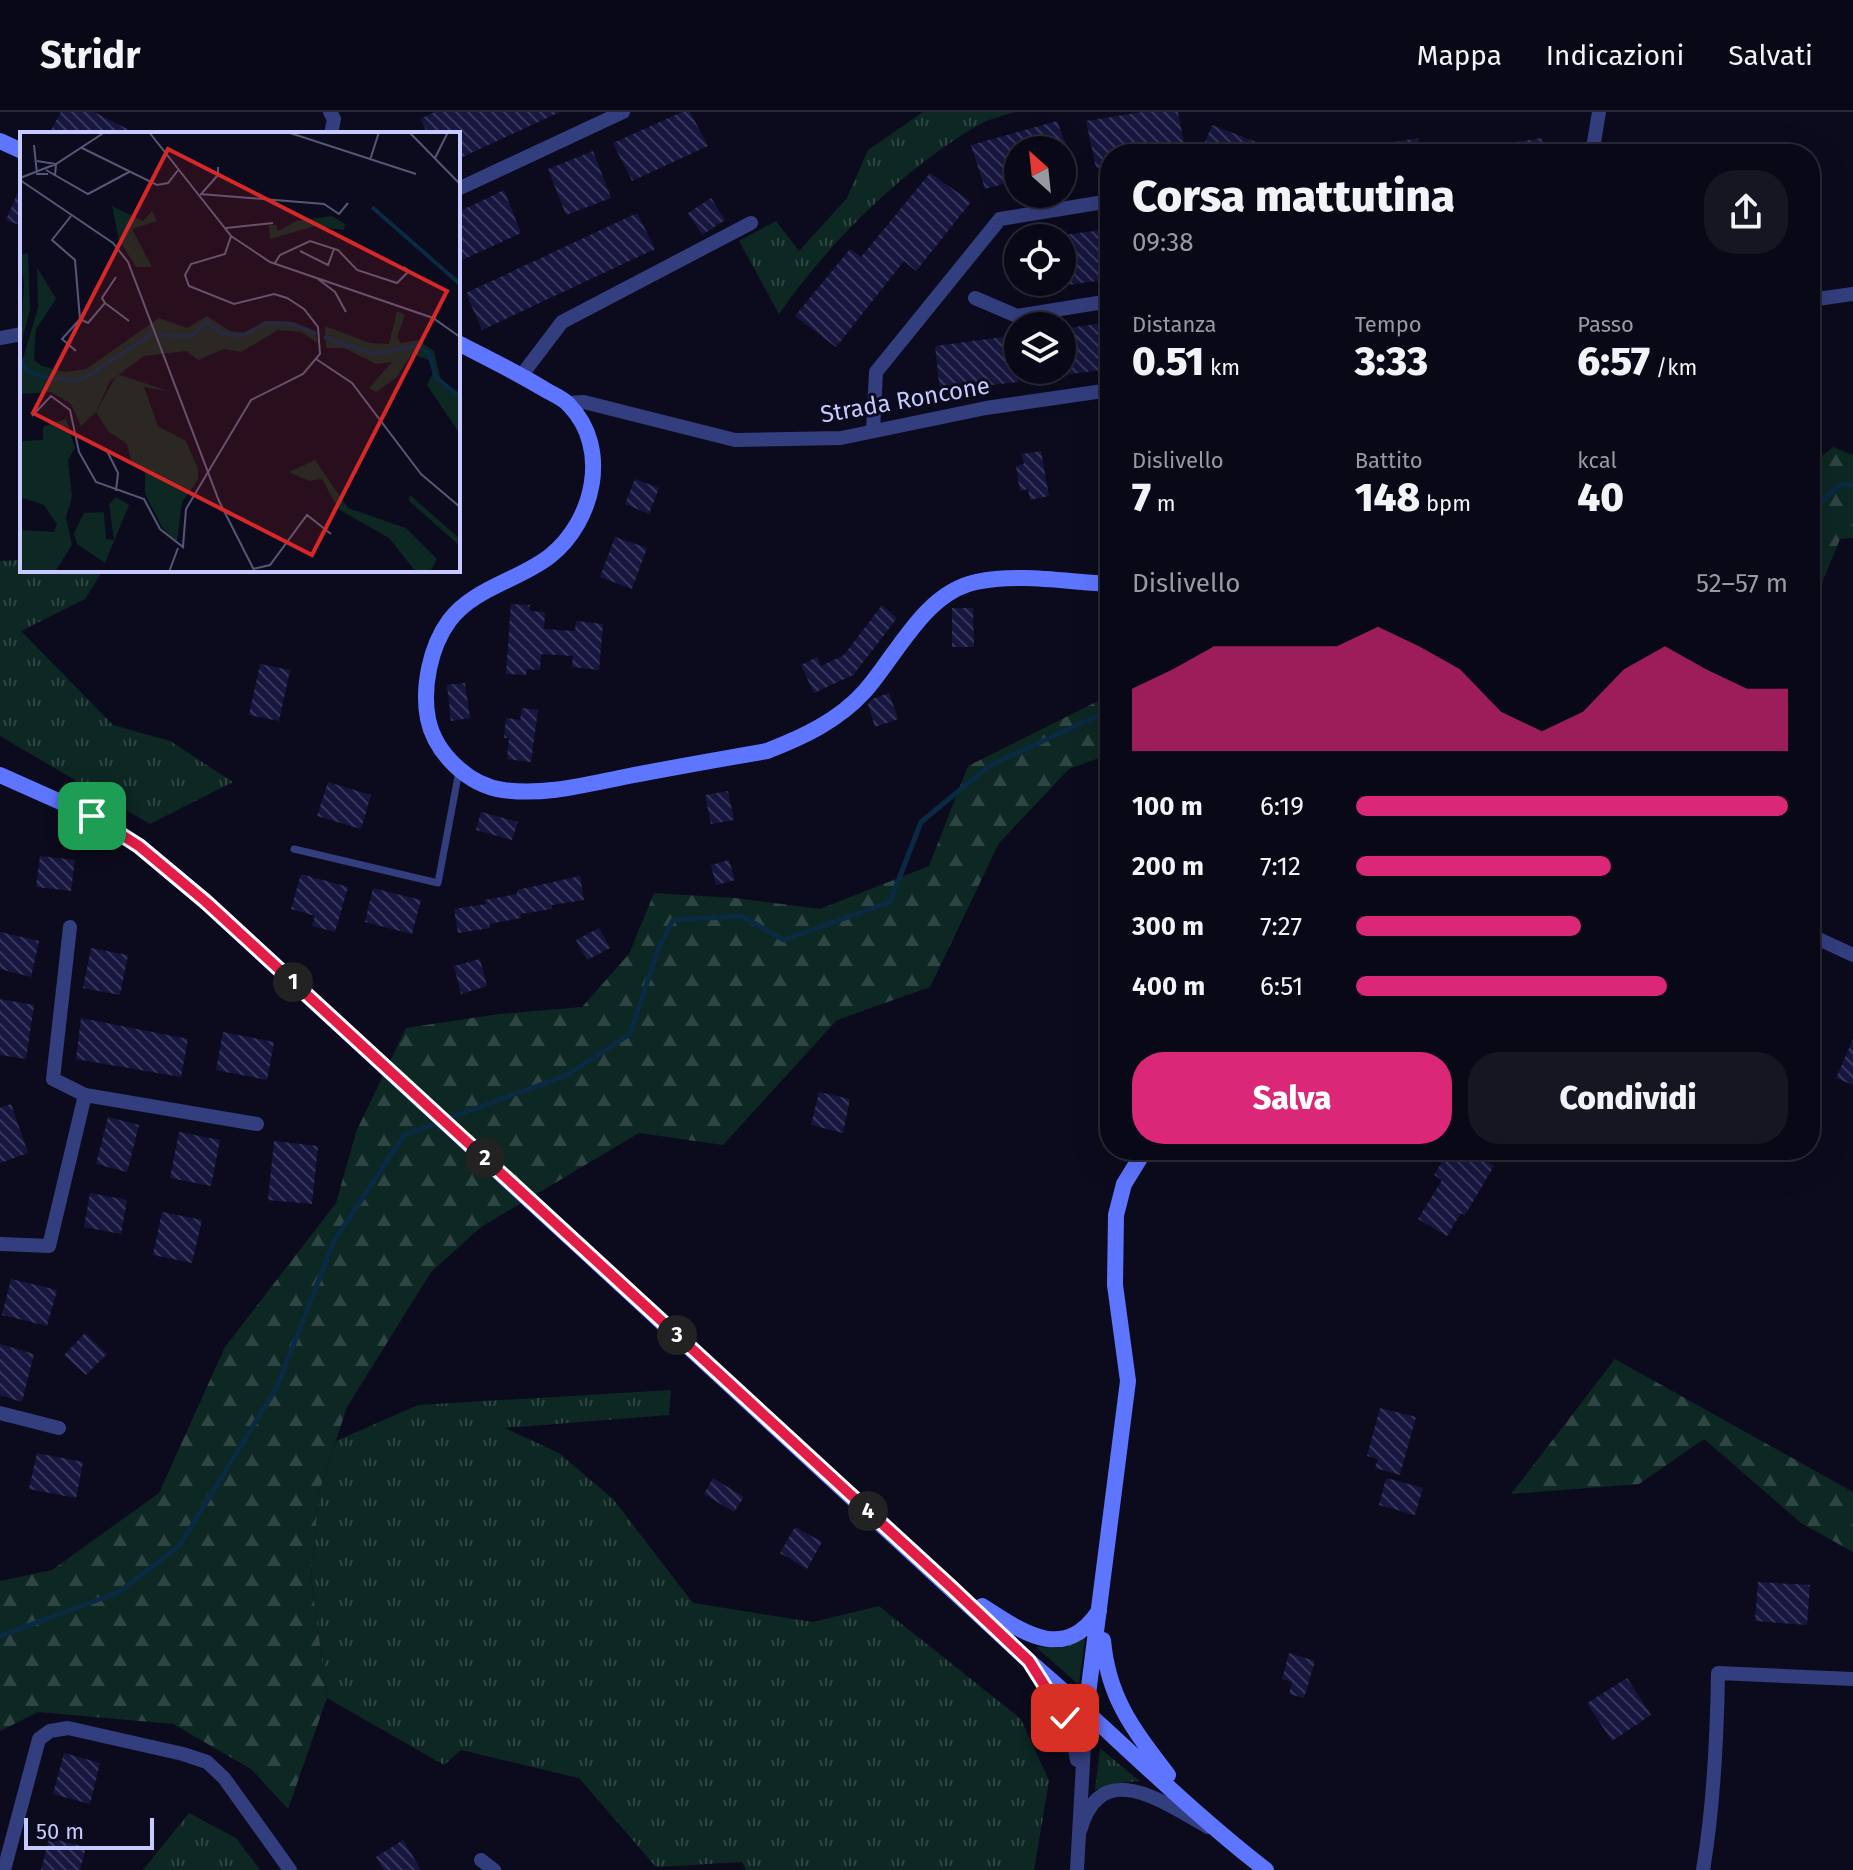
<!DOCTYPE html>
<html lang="it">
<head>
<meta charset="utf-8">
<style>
  :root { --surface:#080816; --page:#161623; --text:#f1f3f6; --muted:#989aa1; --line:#292935; --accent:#db2777 }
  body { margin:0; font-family:"Fira Sans",sans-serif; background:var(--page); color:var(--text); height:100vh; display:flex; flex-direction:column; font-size:30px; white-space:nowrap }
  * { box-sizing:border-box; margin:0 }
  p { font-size:26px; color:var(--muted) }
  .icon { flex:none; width:44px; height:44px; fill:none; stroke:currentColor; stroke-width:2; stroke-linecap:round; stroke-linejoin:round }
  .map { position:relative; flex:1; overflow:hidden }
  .drawer { position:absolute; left:1100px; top:32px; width:720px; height:1016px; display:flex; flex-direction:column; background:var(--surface); border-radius:32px; box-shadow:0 8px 32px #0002,0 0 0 2px var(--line) }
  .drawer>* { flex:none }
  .needle { width:52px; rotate:333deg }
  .fabs { position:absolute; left:1004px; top:24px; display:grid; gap:16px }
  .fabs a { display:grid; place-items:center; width:72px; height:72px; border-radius:50%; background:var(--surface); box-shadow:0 8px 32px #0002,0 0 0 2px var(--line); font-size:40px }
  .scale { position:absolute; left:24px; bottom:20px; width:130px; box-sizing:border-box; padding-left:8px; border:4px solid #c7caff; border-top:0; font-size:22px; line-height:28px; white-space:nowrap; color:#c7caff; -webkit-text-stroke:6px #0b0b1d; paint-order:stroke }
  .pin { position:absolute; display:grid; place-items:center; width:68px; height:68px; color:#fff; margin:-34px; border-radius:16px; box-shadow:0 4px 12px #0006 }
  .km { position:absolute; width:40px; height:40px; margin:-20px; border-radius:50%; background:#222; color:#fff; font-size:22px; line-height:40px; text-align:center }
  .round { display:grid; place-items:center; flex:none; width:84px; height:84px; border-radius:32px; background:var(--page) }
  .summary { display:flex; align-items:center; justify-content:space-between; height:136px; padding:0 32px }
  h1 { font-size:44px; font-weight:800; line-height:60px }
  .stats { display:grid; grid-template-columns:repeat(3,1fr); gap:12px; height:136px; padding:8px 32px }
  .stats div { display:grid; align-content:center }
  .stats b { font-size:40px; font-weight:800 }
  .stats small { font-size:22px; font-weight:400 }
  .stats p { font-size:22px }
  .chart { height:224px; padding:16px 32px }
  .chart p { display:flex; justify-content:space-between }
  .chart svg { width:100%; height:144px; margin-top:8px; fill:var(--accent); opacity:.7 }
  .button { display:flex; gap:16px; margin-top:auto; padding:16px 32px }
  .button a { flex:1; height:92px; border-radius:32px; background:var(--accent); color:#fff; font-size:32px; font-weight:800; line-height:92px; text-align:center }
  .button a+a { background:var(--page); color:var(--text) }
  ul { padding:0 32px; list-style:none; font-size:26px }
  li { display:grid; grid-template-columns:128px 96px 1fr; align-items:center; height:60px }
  li i { height:20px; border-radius:10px; background:var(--accent) }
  header { display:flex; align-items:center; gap:48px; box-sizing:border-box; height:112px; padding:0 40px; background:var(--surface); border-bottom:2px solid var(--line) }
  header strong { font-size:38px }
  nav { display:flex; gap:44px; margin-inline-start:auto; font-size:28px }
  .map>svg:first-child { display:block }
  .grass { fill:url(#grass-tufts) }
  .forest { fill:url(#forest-firs) }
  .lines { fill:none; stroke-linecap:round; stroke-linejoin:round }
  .stream { stroke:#0a2942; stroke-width:5 }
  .building { fill:url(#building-back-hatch) }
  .lane { stroke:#333e7e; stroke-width:7 }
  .street { stroke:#333e7e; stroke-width:14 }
  .secondary { stroke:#5e76ff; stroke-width:16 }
  .route-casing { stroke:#fff; stroke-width:16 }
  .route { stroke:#e11d48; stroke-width:10 }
  .labels { text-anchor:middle; stroke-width:6; stroke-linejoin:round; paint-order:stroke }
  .street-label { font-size:24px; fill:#c7caff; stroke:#0b0b1d }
  .inset-river { fill:none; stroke:#0a2942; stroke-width:4 }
  .inset-road { fill:none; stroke:#565777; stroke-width:2 }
  .view { fill:#d62828; fill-opacity:0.15; stroke:#d62828; stroke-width:4 }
  .inset-edge { fill:none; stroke:#c7caff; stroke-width:4 }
</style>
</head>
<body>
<header>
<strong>Stridr</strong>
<nav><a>Mappa</a><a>Indicazioni</a><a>Salvati</a></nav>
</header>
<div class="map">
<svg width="1853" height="1758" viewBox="0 0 1853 1758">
  <defs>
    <pattern id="grass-tufts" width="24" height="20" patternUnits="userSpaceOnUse" patternTransform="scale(2)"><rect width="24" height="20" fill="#0d2722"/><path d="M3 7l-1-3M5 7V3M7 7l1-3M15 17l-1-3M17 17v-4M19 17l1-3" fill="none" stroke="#2f4543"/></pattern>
    <pattern id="forest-firs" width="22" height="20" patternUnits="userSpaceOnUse" patternTransform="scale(2)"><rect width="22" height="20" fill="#0d2722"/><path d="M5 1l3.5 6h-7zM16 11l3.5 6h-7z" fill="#2f4543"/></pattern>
    <pattern id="building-back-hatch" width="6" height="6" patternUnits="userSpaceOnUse" patternTransform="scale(2)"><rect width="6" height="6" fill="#17163f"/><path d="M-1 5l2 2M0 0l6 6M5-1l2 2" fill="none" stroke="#37375c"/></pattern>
  </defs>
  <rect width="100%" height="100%" fill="#0b0b1d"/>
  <path class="grass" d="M 923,0 L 1015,0 C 1003,4 990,7 980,12 C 904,56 829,130 779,202 L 739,129 L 776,109 L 799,139 L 847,86 L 868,38 Z
    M 22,448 L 22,458 L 103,458 L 85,487 L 21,519 L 113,613 L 170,629 L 233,670 L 150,712 L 0,624 L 0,449 Z
    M 671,1278 L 669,1303 L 505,1316 L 559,1341 L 613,1387 L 693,1491 L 813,1510 L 879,1494 L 1021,1607 L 1049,1669 L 1034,1758 L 746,1758 L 742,1750 L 656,1755 L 579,1666 L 461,1638 L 444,1653 L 327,1586 L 311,1465 L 319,1380 L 336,1329 L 418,1293 Z
    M 1085,1526 L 1079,1573 L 1036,1535 L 1058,1536 Z
    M 1100,1636 L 1139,1669 L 1115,1671 L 1095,1678 Z
    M 189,1701 L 236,1726 L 260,1758 L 143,1758 Z"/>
  <path class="forest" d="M 1833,335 L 1853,343 L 1853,426 L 1840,427 L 1810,500 L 1810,354 Z
    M 1110,583 L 1110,642 L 1069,657 L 999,731 L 930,875 L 837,908 L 723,1033 L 639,1021 L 481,1115 L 431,1160 L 347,1295 L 319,1380 L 311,1465 L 327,1586 L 288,1697 L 251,1657 L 173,1612 L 38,1600 L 0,1619 L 0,1469 L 52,1458 L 159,1381 L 225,1235 L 336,1091 L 356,1020 L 406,916 L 499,902 L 582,895 L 629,842 L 654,781 L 735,786 L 820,797 L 929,754 L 968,654 Z
    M 1615,1247 L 1853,1380 L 1853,1440 L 1801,1411 L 1704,1327 L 1639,1372 L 1511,1382 Z"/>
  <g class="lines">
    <path class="stream" d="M 1810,399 L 1841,372 L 1853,373
      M 447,1007 L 567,963 L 630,922 L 658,838 L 673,808 L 741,804 L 784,828 L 890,790 L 921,710 L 989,654 L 1110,598
      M 0,1524 L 119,1480 L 180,1433 L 277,1275 L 334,1129 L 404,1023 L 438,1011"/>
  </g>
  <path class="building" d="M 61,0 L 94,0 L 137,22 L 59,22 L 51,18 Z
    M 435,0 L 560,0 L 458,47 L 458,22 L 428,22 L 420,7 Z
    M 682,0 L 690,0 L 708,34 L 632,69 L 613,31 Z
    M 1143,0 L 1178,0 L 1186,41 L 1110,42 L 1110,54 L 1096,56 L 1086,9 Z
    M 1057,9 L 1068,38 L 1018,38 L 1018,68 L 985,77 L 971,33 Z
    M 1212,13 L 1285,41 L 1285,42 L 1200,42 Z
    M 1418,26 L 1420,42 L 1370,42 L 1370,34 Z
    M 1542,26 L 1544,42 L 1490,42 L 1490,34 Z
    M 593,39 L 611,86 L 566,103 L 548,57 Z
    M 930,61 L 971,90 L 916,159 L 904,149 L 836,235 L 795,204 L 850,137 L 861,145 Z
    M 22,71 L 22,114 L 6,108 Z
    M 504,78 L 521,121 L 458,150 L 458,100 Z
    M 711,86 L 725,108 L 702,123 L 688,101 Z
    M 637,101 L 655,137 L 482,218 L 466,181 Z
    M 1103,118 L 1110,167 L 1062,174 L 1062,123 Z
    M 1110,210 L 1110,257 L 1062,263 L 1062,217 Z
    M 1018,223 L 1018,270 L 940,279 L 935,234 Z
    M 1041,339 L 1049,384 L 1030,388 L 1028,377 L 1020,379 L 1016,354 L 1024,352 L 1022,342 Z
    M 635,367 L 659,376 L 649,402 L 625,392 Z
    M 615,425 L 647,436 L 632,477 L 600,465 Z
    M 511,492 L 530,493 L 530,499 L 545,500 L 544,517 L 575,519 L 576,509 L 603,512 L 599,558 L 572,555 L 573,544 L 541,542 L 540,558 L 527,557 L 526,563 L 506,562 Z
    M 882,493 L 897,506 L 878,531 L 853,563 L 814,581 L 801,553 L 817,545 L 821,554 L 844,543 Z
    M 952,496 L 973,496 L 974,535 L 952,535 Z
    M 260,552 L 290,558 L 279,609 L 249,603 Z
    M 465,571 L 470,606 L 451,609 L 447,573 Z
    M 889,581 L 898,607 L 875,615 L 868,592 L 872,587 Z
    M 522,596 L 538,598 L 531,650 L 507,647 L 509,626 L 504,626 L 506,606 L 520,608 Z
    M 328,670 L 371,683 L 361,717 L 317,704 Z
    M 728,679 L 734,708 L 711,712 L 705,683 Z
    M 481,700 L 518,710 L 512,728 L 476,718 Z
    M 40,744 L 75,748 L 71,779 L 36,775 Z
    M 729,748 L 735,768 L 716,773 L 711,753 Z
    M 301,762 L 348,775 L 335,820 L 312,814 L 315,804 L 291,797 Z
    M 580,764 L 584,788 L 552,793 L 552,797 L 520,802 L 521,806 L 489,812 L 490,816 L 458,821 L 454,797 L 486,792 L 485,788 L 517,782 L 517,778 Z
    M 373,776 L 421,788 L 412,822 L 365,810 Z
    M 599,816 L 610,836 L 587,848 L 576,828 Z
    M 0,820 L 39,829 L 31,865 L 0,857 Z
    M 91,836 L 128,843 L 120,883 L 83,876 Z
    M 480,847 L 487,874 L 461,882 L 454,854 Z
    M 0,887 L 34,893 L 26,947 L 0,943 Z
    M 81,906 L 188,927 L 181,965 L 76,947 Z
    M 223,920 L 274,930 L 267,968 L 216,958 Z
    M 1853,927 L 1853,973 L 1836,966 Z
    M 819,980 L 850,987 L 843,1021 L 811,1013 Z
    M 11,992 L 28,1041 L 0,1051 L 0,996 Z
    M 108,1005 L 139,1013 L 127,1060 L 96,1052 Z
    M 179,1020 L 220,1028 L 211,1074 L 170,1066 Z
    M 274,1029 L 318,1034 L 312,1092 L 268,1088 Z
    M 1449,1038 L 1468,1038 L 1494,1054 L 1465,1103 L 1461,1101 L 1447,1124 L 1418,1107 L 1442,1068 L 1434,1063 Z
    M 90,1081 L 127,1088 L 121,1122 L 84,1115 Z
    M 162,1100 L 202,1108 L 192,1151 L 153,1143 Z
    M 11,1167 L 57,1178 L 47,1214 L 2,1203 Z
    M 85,1221 L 107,1242 L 86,1263 L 64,1243 Z
    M 0,1232 L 34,1242 L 22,1290 L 0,1283 Z
    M 1380,1296 L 1416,1305 L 1400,1363 L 1375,1356 L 1378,1347 L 1367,1344 Z
    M 37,1341 L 83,1350 L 76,1386 L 29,1377 Z
    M 713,1366 L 744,1385 L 734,1400 L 704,1382 Z
    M 1386,1366 L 1423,1376 L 1415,1403 L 1379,1393 Z
    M 795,1415 L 822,1430 L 807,1457 L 780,1441 Z
    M 1758,1470 L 1810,1473 L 1807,1513 L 1755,1509 Z
    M 1289,1541 L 1315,1549 L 1304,1586 L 1289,1582 L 1292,1570 L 1282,1567 Z
    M 1627,1566 L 1651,1603 L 1612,1629 L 1587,1591 Z
    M 64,1641 L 100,1651 L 90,1692 L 53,1682 Z
    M 49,1726 L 86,1735 L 80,1758 L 41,1758 Z
    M 403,1728 L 421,1758 L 384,1758 L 376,1745 Z"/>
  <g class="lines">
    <path class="lane" d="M 294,737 L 438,771 L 459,659"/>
    <path class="street" d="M 330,0 L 334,7 L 331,22
      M 1592,42 L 1599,0
      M 458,77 L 623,0
      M 975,186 L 1017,204 L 1110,189
      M 1810,188 L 1853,182
      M 0,226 L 22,222
      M 521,264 L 562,210 L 751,111
      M 568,291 L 584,290 L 735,328 L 841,326 L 986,296 L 1110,278
      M 873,319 L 876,260 L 1000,107 L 1110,89
      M 70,815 L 53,967 L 85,983 L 257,1012
      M 1810,823 L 1853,843
      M 0,1132 L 49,1134 L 85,983
      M 0,1301 L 59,1316
      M 1033,1556 C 1052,1585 1072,1613 1077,1648
      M 1080,1719 C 1101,1643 1164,1691 1208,1715
      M 481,1748 L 494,1758
      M 4,1758 L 39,1627 L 50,1619 L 68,1616 L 183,1642 L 207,1650 L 224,1666 L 290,1758
      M 1077,1758 L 1086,1598
      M 1703,1758 C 1714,1692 1717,1628 1718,1561 L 1853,1567"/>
    <path class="secondary" d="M 0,29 L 22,39
      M 458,231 C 487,246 516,260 544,277 C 552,282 563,286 569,293 C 611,336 594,409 550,444 C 520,468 473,476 449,509 C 430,535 422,576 428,607 C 435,641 468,673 503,678 C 545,684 588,672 629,664 C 675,655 721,647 767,639 C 803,625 838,609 865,579 C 897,543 924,481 976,470 C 1019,461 1066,470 1110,472
      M 0,663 L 92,704 L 139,734 L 206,790 L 1029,1549 C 1109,1617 1182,1693 1266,1758
      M 982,1494 C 1021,1519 1064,1552 1099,1499
      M 1103,1528 C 1108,1586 1133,1617 1168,1663
      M 1086,1598 L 1128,1269 L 1115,1173 L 1116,1103 L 1124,1072 L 1145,1038"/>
  </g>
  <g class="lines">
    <defs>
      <path id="route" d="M 92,704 L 139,734 L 206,790 L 952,1476 L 1029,1549 L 1065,1606"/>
    </defs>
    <use href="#route" class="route-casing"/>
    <use href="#route" class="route"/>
  </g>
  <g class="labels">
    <g class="street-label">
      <text transform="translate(905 288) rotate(-10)" y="8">Strada Roncone</text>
    </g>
  </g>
  <g transform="translate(20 20)">
    <rect width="440" height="440" fill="#0b0b1d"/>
    <path d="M 92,74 L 123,89 L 132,79 L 137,89 L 112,97 L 132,135 L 116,135 L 99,108 ZM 312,84 L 325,92 L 324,98 L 295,94 L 250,107 L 249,93 L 256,93 L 258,99 L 276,89 ZM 97,242 L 151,260 L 124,255 L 138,294 L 166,309 L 178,337 L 178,348 L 162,370 L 157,410 L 142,395 L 125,362 L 125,337 L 112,331 L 107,312 L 88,299 L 76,280 ZM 46,287 L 55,316 L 48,328 L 52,365 L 46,385 L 52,413 L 35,440 L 0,440 L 0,398 L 34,400 L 37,392 L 24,373 L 0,365 L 0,309 L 23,308 L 23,295 ZM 390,363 L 440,407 L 440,414 L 389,369 ZM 96,365 L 109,373 L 85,431 L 57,412 L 54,401 L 64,381 L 84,380 L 86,407 L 94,408 L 89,372 Z" fill="#0d2722"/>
    <path d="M 8,121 L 10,177 L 0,217 L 4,153 L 0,123 ZM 17,135 L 36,167 L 16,197 L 14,228 L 22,234 L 44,240 L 66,237 L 139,186 L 167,196 L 187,184 L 210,199 L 230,201 L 244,189 L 273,190 L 295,199 L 298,211 L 281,200 L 258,198 L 221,220 L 204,217 L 178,228 L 166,219 L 124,224 L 90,249 L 76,280 L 61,294 L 51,272 L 31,260 L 0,262 L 0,236 L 18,176 ZM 377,179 L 385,183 L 377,205 L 381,211 L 398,208 L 414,219 L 420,245 L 440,265 L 440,302 L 407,253 L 413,241 L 409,228 L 392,222 L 376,246 L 356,260 L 349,256 L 372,230 L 356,232 L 324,216 L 306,216 L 305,194 L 350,211 L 369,212 ZM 295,328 L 328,376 L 386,396 L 417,427 L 410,440 L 396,440 L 369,406 L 318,377 L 302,347 L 289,349 L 269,340 Z" fill="#0d2722"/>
    <path class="inset-river" d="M 352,75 L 440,152M 139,203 L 172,204 L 187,190 L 202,201 L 221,204 L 247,191 L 273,192 L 296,202M 304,205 L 354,222 L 396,214 L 409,221 L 416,246 L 440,264M 0,226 L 6,238 L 23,245 L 52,249 L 65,246 L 132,202"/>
    <path class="inset-road" d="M 267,0 L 396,42M 389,0 L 440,52M 14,13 L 17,42 L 28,42M 62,16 L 137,53 L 148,51 L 159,37M 415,26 L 428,0M 350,28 L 359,0M 17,29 L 36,32 L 35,44M 26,38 L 68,62 L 109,40M 0,46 L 36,32 L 85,0M 0,48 L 93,111 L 108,130 L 199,369 L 235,440M 182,61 L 198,43 L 198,35M 180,62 L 304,72 L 319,82 L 328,71M 51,84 L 32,108 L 55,128 L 60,187 L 68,191 L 85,171 L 82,166 L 96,145M 206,96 L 253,91M 211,104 L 250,130 L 413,186 L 440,205M 280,119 L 308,133 L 314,117M 255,131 L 260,123 L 290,109 L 318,118 L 337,138 L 377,151 L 389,139 L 384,135M 298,147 L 315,160 L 326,180M 85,171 L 109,189M 56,219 L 42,207 L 60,187M 296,227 L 332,251 L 401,342 L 440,375M 12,284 L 31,264 L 50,278 L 59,320 L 76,350 L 124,367 L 140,397 L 163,415 L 166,377 L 231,268 L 283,242 L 300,222 L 298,195 L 284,177 L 267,166 L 254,162 L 214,172 L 169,154 L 165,143 L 171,132 L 205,122 L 211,104 L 129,0M 86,317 L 98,341 L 96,359M 233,437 L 250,433 L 287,383 L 311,402M 149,440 L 158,416"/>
    <path class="view" d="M 148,17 L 427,159 L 292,423 L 13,281 Z"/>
    <rect width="440" height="440" class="inset-edge"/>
  </g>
</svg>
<div class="fabs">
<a><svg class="needle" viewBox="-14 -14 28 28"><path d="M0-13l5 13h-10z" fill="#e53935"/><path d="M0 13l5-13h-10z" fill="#989aa1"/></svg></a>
<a><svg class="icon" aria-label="locate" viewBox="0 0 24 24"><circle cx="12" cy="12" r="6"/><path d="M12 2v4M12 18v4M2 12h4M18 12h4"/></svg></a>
<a><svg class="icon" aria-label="layers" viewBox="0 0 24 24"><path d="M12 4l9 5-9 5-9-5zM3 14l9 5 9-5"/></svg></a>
</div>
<div class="scale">50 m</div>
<div class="pin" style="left:92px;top:704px;background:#1e9e55"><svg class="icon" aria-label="arrive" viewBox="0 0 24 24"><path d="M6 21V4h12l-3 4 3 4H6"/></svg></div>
<div class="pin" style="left:1065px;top:1606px;background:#d93025"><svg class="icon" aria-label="check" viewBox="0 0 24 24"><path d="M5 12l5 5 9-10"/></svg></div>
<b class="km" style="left:293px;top:870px">1</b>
<b class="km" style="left:485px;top:1046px">2</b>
<b class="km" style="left:677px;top:1223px">3</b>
<b class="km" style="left:868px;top:1399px">4</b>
<section class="drawer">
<div class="summary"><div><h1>Corsa mattutina</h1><p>09:38</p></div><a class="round"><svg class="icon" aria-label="share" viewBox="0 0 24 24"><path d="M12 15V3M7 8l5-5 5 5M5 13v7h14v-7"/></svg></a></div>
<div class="stats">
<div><p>Distanza</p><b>0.51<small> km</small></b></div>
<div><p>Tempo</p><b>3:33</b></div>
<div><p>Passo</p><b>6:57<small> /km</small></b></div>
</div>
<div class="stats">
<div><p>Dislivello</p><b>7<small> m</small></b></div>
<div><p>Battito</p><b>148<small> bpm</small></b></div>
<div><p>kcal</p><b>40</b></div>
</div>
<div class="chart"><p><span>Dislivello</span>52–57 m</p>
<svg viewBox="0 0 160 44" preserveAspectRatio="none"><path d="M0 44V25L10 19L20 12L30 12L40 12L50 12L60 6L70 12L80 19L90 32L100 38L110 32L120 19L130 12L140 19L150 25L160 25V44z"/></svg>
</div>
<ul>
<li><b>100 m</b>6:19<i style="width:100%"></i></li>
<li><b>200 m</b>7:12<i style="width:59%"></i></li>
<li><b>300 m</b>7:27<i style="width:52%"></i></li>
<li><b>400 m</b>6:51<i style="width:72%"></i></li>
</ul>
<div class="button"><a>Salva</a><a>Condividi</a></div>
</section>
</div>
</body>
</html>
